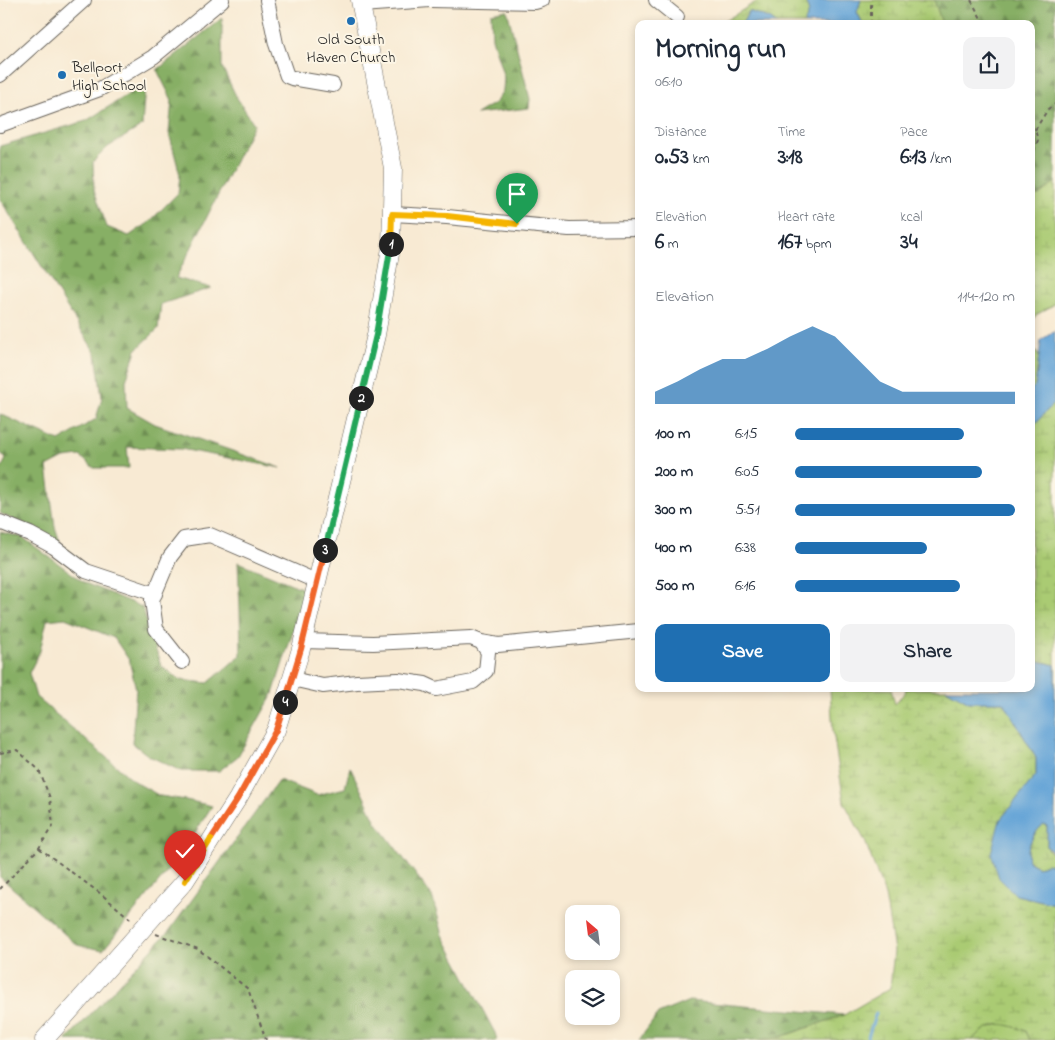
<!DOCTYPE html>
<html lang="en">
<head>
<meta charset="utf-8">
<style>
  :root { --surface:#fff; --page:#f2f2f3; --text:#1f2937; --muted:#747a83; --accent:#1f6fb2 }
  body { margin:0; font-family:"Indie Flower",sans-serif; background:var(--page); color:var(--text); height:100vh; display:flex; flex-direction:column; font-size:19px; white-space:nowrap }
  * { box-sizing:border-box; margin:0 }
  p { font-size:16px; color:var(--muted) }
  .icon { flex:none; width:28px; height:28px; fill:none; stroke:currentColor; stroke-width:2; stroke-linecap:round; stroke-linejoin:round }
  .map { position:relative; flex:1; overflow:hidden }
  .side { position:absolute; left:635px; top:20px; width:400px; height:672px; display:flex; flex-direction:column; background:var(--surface); border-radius:10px; box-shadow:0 2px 8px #0003 }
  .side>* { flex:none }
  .needle { width:32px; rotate:332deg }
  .fabs { position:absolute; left:565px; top:905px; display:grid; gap:10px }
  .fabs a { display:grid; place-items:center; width:55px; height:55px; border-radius:10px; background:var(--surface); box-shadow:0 2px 8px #0003; font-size:25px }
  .pin { position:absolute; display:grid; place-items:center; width:42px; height:42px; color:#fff; margin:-51px -21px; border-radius:50% 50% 50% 0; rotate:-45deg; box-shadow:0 0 5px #0007 }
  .pin .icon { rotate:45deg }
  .km { position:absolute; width:25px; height:25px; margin:-12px; border-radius:50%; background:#222; color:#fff; font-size:14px; line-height:25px; text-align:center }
  .round { display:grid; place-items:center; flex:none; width:52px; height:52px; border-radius:10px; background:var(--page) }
  .head { display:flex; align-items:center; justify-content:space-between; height:85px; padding:0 20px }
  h1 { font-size:28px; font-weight:700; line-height:38px }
  .metrics { display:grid; grid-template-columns:repeat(3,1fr); gap:8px; height:85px; padding:5px 20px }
  .metrics div { display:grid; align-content:center }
  .metrics b { font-size:21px; font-weight:700 }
  .metrics small { font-size:14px; font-weight:400 }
  .metrics p { font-size:14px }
  .chart { height:140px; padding:10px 20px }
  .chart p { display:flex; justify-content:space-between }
  .chart svg { width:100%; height:90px; margin-top:5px; fill:var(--accent); opacity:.7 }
  .button { display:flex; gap:10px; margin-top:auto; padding:10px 20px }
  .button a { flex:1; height:58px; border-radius:10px; background:var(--accent); color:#fff; font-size:20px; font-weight:700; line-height:58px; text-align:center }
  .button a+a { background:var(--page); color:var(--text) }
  ul { padding:0 20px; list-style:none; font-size:16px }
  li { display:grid; grid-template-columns:80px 60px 1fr; align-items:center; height:38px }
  li i { height:12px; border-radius:6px; background:var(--accent) }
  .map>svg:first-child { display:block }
  .grass { fill:url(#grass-tufts); stroke:#637448 }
  .forest { fill:url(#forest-firs); stroke:#526640 }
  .wetland { fill:url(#wetland-marsh); stroke:#637448 }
  .water { fill:#65a4d7; stroke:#40607a }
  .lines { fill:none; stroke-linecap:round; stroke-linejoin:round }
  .stream { stroke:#65a4d7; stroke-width:3 }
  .minor-casing { stroke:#69645c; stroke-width:16 }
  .major-casing { stroke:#69645c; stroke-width:19 }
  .path { stroke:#69645c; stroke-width:2; stroke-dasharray:4 4; stroke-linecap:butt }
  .minor { stroke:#fff; stroke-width:14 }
  .major { stroke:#fff; stroke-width:18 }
  .split-1-casing { stroke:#fff; stroke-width:10 }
  .split-2-casing { stroke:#fff; stroke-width:10 }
  .split-3-casing { stroke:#fff; stroke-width:10 }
  .split-4-casing { stroke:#fff; stroke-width:10 }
  .split-5-casing { stroke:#fff; stroke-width:10 }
  .split-6-casing { stroke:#fff; stroke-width:10 }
  .split-1 { stroke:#f5b400; stroke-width:6 }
  .split-2 { stroke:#22a559; stroke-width:6 }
  .split-3 { stroke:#22a559; stroke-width:6 }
  .split-4 { stroke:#f0652b; stroke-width:6 }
  .split-5 { stroke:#f0652b; stroke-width:6 }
  .split-6 { stroke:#f5b400; stroke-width:6 }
  .poi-dot { fill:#1f6fb2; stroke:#fcf5e5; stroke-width:2 }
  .labels { text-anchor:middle; stroke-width:4; stroke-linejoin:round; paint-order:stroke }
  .poi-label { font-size:16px; fill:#1c1c1c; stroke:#fcf5e5 }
</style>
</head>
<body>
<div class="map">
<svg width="1055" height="1040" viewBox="0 0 1055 1040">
  <defs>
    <pattern id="grass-tufts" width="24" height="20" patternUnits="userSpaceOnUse" patternTransform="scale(1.25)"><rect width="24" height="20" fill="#aacb73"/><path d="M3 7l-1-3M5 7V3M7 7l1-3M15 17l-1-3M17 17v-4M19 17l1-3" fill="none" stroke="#92ae63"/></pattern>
    <pattern id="forest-firs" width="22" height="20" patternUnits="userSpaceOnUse" patternTransform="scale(1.25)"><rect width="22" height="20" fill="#87af65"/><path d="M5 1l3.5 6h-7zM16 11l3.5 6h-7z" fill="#6e8e52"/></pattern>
    <pattern id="wetland-marsh" width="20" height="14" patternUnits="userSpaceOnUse" patternTransform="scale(1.25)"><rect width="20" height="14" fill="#aacb73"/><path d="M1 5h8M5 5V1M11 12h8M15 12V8" fill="none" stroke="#92ae63"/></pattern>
  </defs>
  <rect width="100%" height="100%" fill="#fcf5e5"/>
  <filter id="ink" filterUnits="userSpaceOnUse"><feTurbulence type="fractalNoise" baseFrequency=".02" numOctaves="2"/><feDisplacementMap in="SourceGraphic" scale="10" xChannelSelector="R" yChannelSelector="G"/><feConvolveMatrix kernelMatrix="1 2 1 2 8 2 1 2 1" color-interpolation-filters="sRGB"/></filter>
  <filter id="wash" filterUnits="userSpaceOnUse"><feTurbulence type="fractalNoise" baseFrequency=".0096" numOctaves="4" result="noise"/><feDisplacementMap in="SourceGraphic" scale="20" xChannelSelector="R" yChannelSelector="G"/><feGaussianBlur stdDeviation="1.12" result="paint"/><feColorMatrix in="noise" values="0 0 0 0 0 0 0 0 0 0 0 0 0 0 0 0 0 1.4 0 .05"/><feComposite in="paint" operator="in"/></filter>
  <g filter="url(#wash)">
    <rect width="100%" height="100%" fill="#f8ead3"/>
    <path class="grass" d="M 1031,346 L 1039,356 L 1035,386 L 1031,390 Z
      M 1004,1023 L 1026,1031 L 1030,1040 L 971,1040 L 987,1028 Z"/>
    <path class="forest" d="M 934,0 L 1055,0 L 1055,182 L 1039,195 L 1031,196 L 1031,24 L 942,24 Z
      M 507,10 L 530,99 L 529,108 L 476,114 L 496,102 L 503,90 L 504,78 L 492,38 L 491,13 Z
      M 222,18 L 222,67 L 237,98 L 254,124 L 176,278 L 211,288 L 161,304 L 158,329 L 136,350 L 126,381 L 127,408 L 155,424 L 281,468 L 181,449 L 127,447 L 129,468 L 94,468 L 80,456 L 64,458 L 47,467 L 55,527 L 61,545 L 0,513 L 0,471 L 6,459 L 0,452 L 0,414 L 59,441 L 96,419 L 102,398 L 96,354 L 0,199 L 0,146 L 86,121 L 145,84 L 142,126 L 108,147 L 93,162 L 94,190 L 107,227 L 129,236 L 148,223 L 178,193 L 180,175 L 169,133 L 172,100 L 157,70 Z
      M 0,532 L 22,537 L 85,583 L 142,607 L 161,666 L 180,680 L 208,683 L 241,655 L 240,610 L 238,562 L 306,590 L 273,694 L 238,756 L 219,771 L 181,771 L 149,756 L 132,743 L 136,689 L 129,660 L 114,638 L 65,618 L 47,620 L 40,651 L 29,673 L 36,697 L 135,782 L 160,796 L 186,800 L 212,806 L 180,856 L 103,950 L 77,945 L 0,877 Z
      M 350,767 L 376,822 L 432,896 L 443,935 L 495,1033 L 497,1040 L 66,1040 L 170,930 L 279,780 L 317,795 L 345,788 Z
      M 689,1001 L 844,1015 L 781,1037 L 757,1040 L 639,1040 L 658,1014 Z"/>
    <path class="wetland" d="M 759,0 L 805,0 L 809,12 L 804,24 L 777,24 L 771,19 L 749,11 L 742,24 L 723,24 L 723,22 Z
      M 861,0 L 934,0 L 942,24 L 863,24 L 857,12 Z
      M 1055,182 L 1055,304 L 1036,315 L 1031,322 L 1031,196 L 1039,195 Z
      M 1054,403 L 1055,405 L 1055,686 L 1055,665 L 1035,660 L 1031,656 L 1031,428 Z
      M 830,689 L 891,689 L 895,704 L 906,691 L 905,689 L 946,689 L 969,702 L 1004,702 L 1036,758 L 1036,775 L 1000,820 L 1016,895 L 1055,904 L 1055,1040 L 1030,1040 L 1026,1031 C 998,1021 995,1021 971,1040 L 757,1040 L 781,1037 L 844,1015 L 890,988 L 894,951 L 885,895 L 865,841 L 844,802 L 833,731 Z
      M 1044,824 L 1047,826 L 1047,847 L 1055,858 L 1055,866 L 1047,864 L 1039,867 L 1028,861 C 1025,848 1034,832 1044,824 Z"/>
    <path class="water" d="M 805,0 L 861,0 L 857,12 L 863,24 L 804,24 L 809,12 Z
      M 749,11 L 771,19 L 777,24 L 742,24 Z
      M 1055,331 L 1054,403 L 1031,428 L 1031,390 L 1035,386 L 1041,340 Z
      M 1031,657 L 1034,660 L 1055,665 L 1055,858 L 1052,851 L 1047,847 L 1047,826 L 1044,824 C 1034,832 1025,848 1028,861 L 1038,867 L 1047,864 L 1055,865 L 1055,904 L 1016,895 L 999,878 L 991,853 L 1000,820 L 1036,775 L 1036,758 L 1004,702 L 969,702 L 946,689 L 1031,689 Z"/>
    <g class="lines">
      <path class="stream" d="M 867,1040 L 876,1013"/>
    </g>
  </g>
  <g filter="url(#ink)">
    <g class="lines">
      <defs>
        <path id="minor" d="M 267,0 L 276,44 L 287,76 L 292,78 L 333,85
          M 431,0 L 535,2 L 542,0
          M 656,0 L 677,17
          M 361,5 L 430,0
          M 0,75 L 84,0
          M 0,125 L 100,89 L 153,57 L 222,0
          M 392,214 L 447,217 L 569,229 L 639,228
          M 0,522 L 30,534 L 54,547 L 86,571 L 155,594
          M 481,642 L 498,645 L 639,631
          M 182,662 L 156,629 L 152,600 L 170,557 L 184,539 L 210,535 L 318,582
          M 292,679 L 323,686 L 357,682 L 398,680 L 425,684 L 436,689 L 473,682 L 486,671 L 488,652 L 481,642 L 471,638 L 373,643 L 303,641"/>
        <path id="major" d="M 44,1040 L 185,881 L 238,798 L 276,730 L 301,649 L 376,335 L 391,248 L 393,168 L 360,0"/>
      </defs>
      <use href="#minor" class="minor-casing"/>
      <use href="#major" class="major-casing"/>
      <path class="path" d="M 971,0 L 984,24
        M 871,24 L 871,6 L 872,0
        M 1031,126 L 1035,130 L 1038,140 L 1035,148 L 1031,164
        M 1035,130 L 1048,109 L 1055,104
        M 0,753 L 17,750 L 39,770 L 50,798 L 53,825 L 39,848 L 0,889
        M 39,848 L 101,894 L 133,921
        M 156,934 L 198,949 L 248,989 L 266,1040"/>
      <use href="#minor" class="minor"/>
      <use href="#major" class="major"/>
    </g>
  </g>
  <g class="lines" filter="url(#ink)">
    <defs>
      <path id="split-1" d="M 391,244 L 392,214 L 447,216 L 517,224"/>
      <path id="split-2" d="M 361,398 L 376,335 L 391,244"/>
      <path id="split-3" d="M 325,550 L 361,398"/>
      <path id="split-4" d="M 285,702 L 301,649 L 325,550"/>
      <path id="split-5" d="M 211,839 L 238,798 L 276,730 L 285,702"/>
      <path id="split-6" d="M 185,881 L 211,839"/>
    </defs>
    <use href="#split-1" class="split-1-casing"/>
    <use href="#split-2" class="split-2-casing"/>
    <use href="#split-3" class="split-3-casing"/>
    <use href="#split-4" class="split-4-casing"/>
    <use href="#split-5" class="split-5-casing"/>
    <use href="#split-6" class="split-6-casing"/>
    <use href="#split-1" class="split-1"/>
    <use href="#split-2" class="split-2"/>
    <use href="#split-3" class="split-3"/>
    <use href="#split-4" class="split-4"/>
    <use href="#split-5" class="split-5"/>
    <use href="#split-6" class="split-6"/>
  </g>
  <g class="poi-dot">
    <circle cx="351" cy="21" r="5"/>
    <circle cx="62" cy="75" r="5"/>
  </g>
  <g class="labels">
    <g class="poi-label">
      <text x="351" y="44">Old South<tspan x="351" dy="18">Haven Church</tspan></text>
      <text x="72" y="72" text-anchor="start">Bellport<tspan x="72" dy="18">High School</tspan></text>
    </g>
  </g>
</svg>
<div class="fabs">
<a><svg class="needle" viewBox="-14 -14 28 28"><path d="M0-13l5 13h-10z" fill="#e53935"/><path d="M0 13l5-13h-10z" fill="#747a83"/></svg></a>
<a><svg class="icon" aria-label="layers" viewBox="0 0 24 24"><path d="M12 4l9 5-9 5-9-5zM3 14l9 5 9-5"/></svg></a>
</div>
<div class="pin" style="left:517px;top:224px;background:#1e9e55"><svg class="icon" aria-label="arrive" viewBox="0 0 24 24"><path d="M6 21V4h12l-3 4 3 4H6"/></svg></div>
<div class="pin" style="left:185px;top:881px;background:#d93025"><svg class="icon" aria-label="check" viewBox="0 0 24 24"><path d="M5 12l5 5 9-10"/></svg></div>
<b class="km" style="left:391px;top:244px">1</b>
<b class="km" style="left:361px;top:398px">2</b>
<b class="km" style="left:325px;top:550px">3</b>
<b class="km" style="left:285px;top:702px">4</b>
<section class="side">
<div class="head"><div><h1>Morning run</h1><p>06:10</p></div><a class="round"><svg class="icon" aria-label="share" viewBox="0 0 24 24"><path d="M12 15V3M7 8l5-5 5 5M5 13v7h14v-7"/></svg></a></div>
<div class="metrics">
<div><p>Distance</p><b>0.53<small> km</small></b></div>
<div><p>Time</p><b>3:18</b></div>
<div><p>Pace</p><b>6:13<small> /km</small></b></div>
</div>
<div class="metrics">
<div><p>Elevation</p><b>6<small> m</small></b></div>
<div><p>Heart rate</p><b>167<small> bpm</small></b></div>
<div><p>kcal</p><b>34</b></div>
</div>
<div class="chart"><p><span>Elevation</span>114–120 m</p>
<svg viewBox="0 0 160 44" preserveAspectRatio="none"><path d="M0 44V38L10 33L20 27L30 22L40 22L50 17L60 11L70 6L80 11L90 22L100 33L110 38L120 38L130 38L140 38L150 38L160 38V44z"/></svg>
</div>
<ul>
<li><b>100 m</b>6:15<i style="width:77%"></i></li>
<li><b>200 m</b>6:05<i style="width:85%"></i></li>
<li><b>300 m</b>5:51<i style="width:100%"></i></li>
<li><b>400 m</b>6:38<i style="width:60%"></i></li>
<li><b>500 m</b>6:16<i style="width:75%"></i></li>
</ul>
<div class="button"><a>Save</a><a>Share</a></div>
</section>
</div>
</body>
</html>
